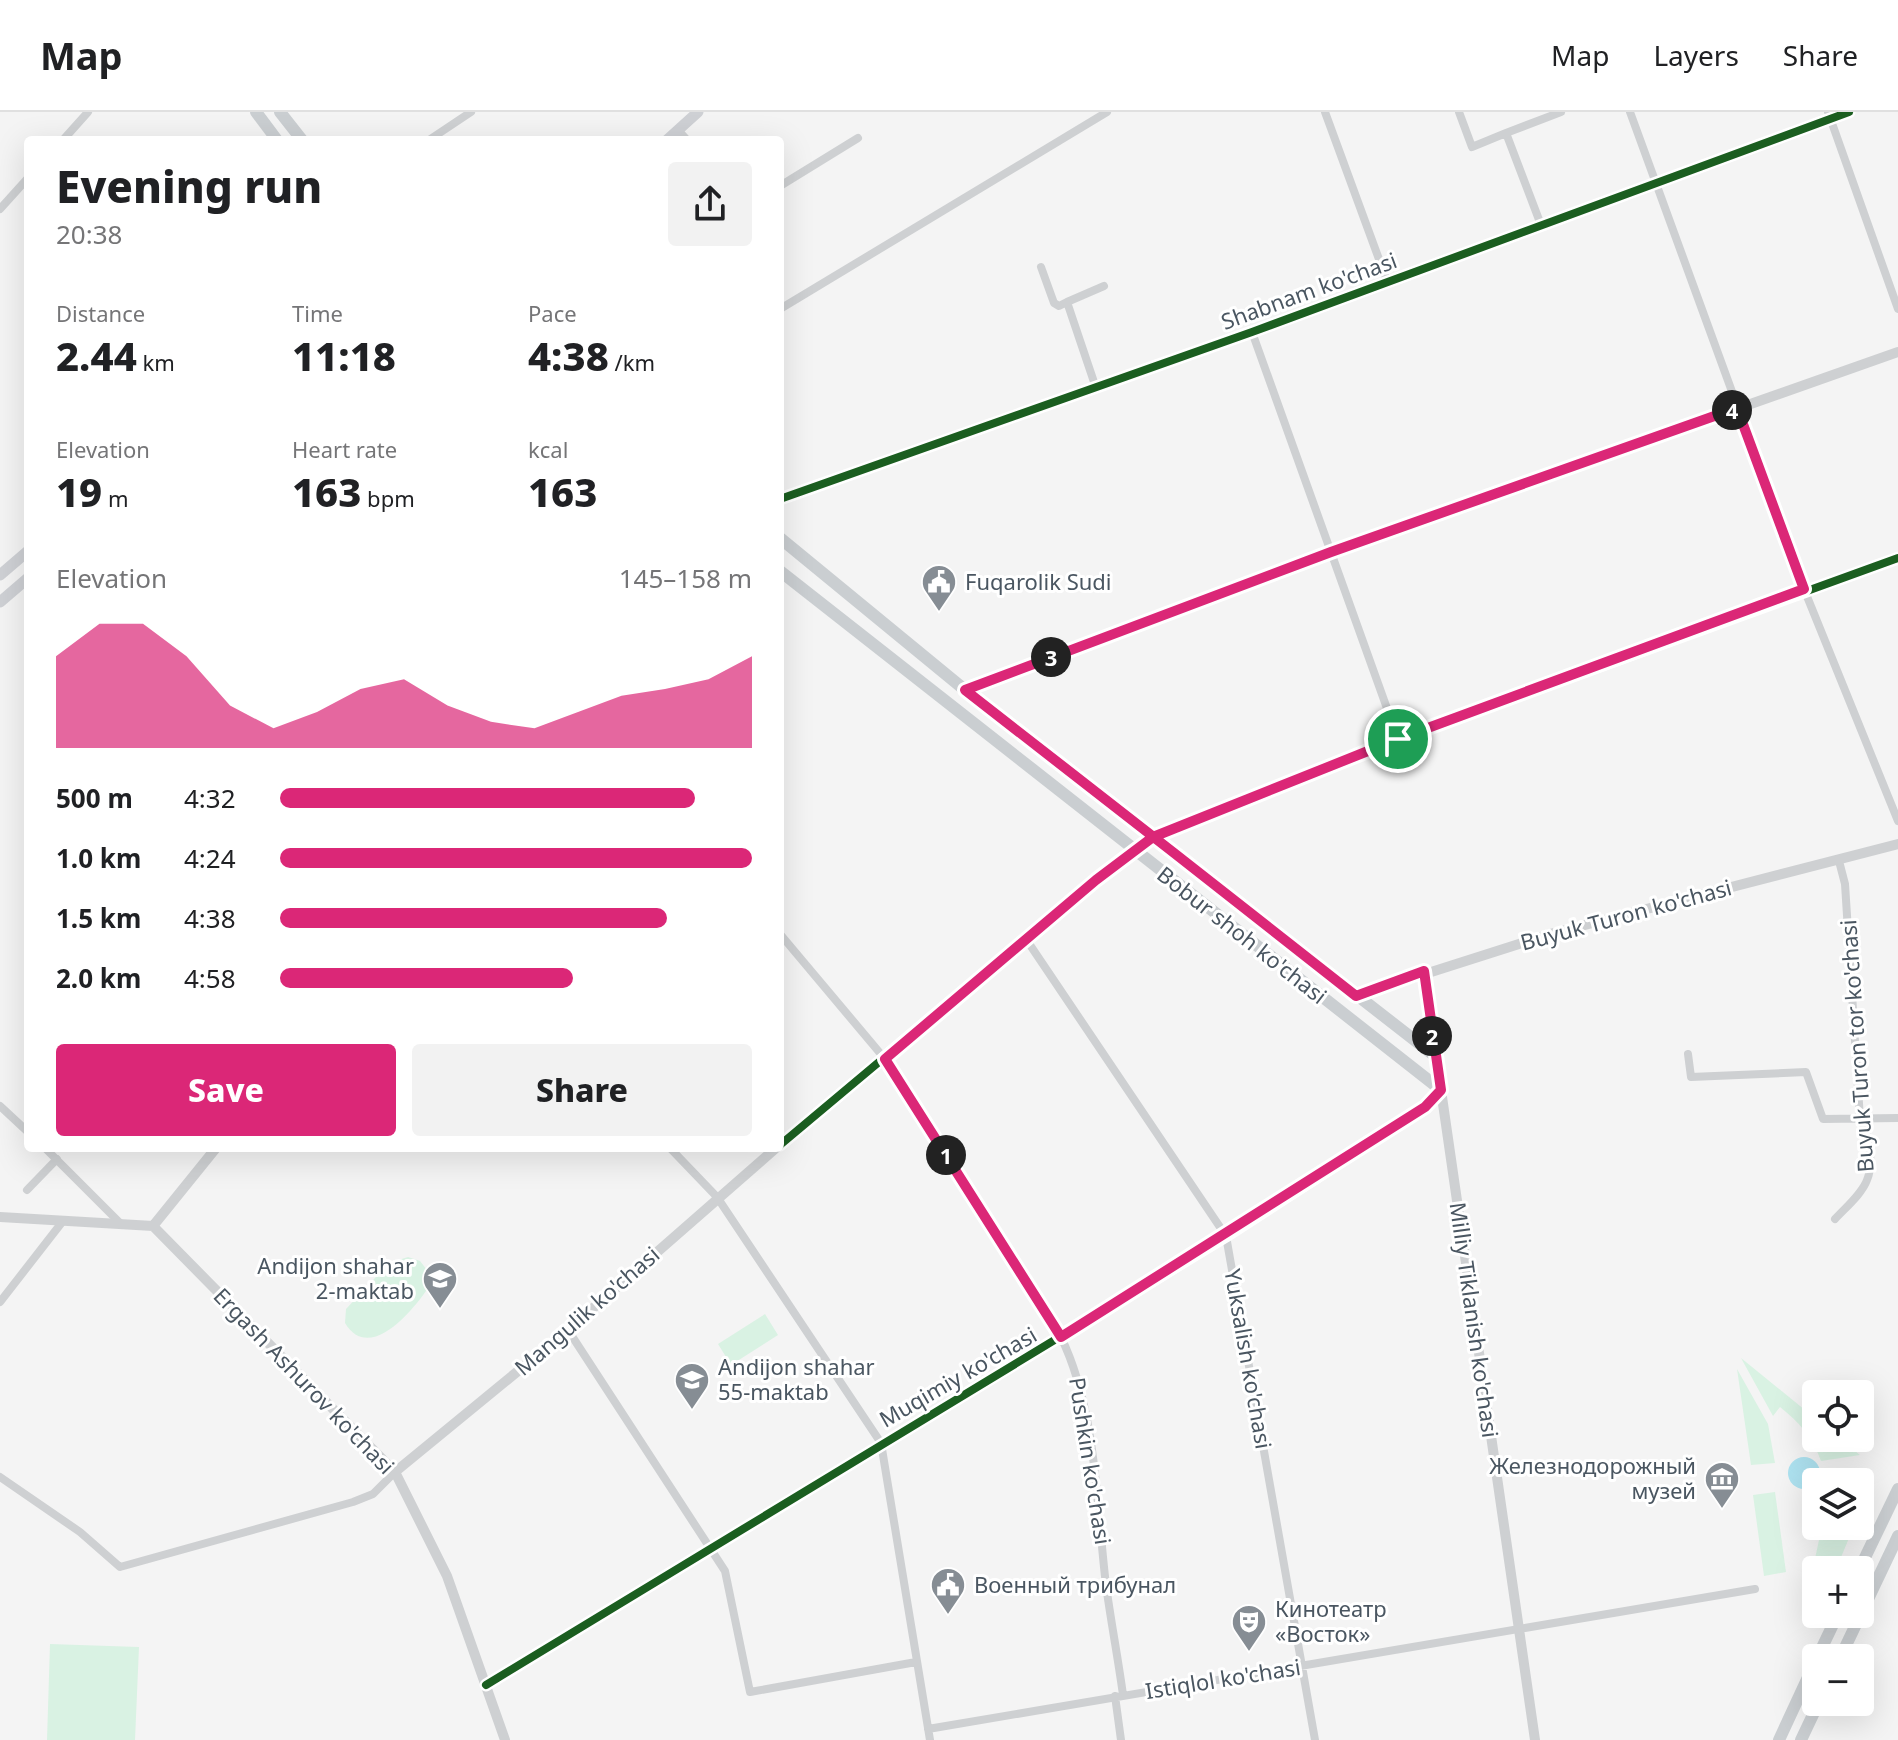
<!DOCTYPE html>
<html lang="en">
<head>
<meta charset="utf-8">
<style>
  :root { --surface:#fff; --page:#f2f2f2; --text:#202124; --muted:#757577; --line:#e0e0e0; --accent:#db2777 }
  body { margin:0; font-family:"Noto Sans",sans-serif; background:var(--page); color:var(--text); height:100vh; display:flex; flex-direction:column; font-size:30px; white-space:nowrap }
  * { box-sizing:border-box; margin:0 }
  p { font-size:26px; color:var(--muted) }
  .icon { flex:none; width:44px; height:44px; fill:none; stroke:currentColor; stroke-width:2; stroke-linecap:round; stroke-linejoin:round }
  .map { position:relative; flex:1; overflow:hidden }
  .panel { position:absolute; left:24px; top:24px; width:760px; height:1016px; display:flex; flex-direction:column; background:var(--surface); border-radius:8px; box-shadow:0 8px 32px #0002 }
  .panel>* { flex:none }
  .fabs { position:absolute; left:1802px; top:1268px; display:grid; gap:16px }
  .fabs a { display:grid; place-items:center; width:72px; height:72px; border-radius:8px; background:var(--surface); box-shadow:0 8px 32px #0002; font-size:40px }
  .pin { position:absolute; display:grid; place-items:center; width:68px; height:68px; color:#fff; margin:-34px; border:4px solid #fff; border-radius:50%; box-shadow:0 2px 8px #0007 }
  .km { position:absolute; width:40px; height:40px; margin:-20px; border-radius:50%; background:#222; color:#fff; font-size:22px; line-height:40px; text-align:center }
  .round { display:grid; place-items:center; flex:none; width:84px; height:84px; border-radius:8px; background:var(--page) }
  .overview { display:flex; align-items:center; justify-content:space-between; height:136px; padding:0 32px }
  h1 { font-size:44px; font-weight:800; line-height:60px }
  .stats { display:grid; grid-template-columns:repeat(3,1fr); gap:12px; height:136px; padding:8px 32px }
  .stats div { display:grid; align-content:center }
  .stats b { font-size:40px; font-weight:800 }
  .stats small { font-size:22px; font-weight:400 }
  .stats p { font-size:22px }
  .chart { height:224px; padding:16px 32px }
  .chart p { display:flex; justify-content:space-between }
  .chart svg { width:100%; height:144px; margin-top:8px; fill:var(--accent); opacity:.7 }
  .action { display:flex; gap:16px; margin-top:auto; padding:16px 32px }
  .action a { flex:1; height:92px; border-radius:8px; background:var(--accent); color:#fff; font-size:32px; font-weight:800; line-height:92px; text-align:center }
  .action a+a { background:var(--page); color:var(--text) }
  ul { padding:0 32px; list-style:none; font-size:26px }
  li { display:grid; grid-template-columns:128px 96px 1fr; align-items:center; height:60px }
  li i { height:20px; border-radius:10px; background:var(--accent) }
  header { display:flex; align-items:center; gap:48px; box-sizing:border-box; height:112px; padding:0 40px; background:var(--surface); border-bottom:2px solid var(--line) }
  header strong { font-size:38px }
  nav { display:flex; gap:44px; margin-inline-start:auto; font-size:28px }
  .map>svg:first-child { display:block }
  .green { fill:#d9f2e3 }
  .water { fill:#aee2f0 }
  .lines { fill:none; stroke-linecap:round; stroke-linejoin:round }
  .minor { stroke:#ced0d2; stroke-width:8 }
  .tertiary { stroke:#ced0d2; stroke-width:10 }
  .secondary { stroke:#ced0d4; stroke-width:11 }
  .primary { stroke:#caced1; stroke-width:12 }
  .cycleway-casing { stroke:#fff; stroke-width:13 }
  .cycleway { stroke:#1b5e20; stroke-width:8 }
  .route-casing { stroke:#fff; stroke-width:16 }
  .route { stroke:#db2777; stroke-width:10 }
  .labels { text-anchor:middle; stroke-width:6; stroke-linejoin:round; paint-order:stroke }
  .street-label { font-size:22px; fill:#4a5661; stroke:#fff }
  .poi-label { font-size:22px; fill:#4a5661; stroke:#fff; text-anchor:start }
</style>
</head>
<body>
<header>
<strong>Map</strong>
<nav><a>Map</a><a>Layers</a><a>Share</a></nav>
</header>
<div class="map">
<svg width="1898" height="1628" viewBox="0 0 1898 1628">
  <rect width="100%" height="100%" fill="#f4f4f4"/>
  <path class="green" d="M 408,1145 L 420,1149 L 427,1158 L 428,1176 C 412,1200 369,1251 345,1211 L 346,1197 L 389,1151 Z
    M 765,1202 L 778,1223 L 731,1253 L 718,1232 Z
    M 1741,1246 L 1816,1307 L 1816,1326 L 1839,1326 L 1860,1343 L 1821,1349 C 1813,1326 1799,1310 1780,1295 L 1773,1304 Z
    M 1737,1257 L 1768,1312 L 1775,1351 L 1751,1353 Z
    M 1775,1380 L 1786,1460 L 1764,1464 L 1753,1383 Z
    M 1822,1414 L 1854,1414 L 1837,1455 L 1813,1456 Z
    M 50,1532 L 139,1535 L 135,1628 L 47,1628 Z"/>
  <path class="water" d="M1788 1361a16 16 0 1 1 32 0a16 16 0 1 1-32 0Z"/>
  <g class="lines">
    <path class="minor" d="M 1325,0 L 1387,169
      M 1459,0 L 1472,35 L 1506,21
      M 1630,0 L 1804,477 L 1898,709
      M 1828,0 L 1898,197
      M 678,18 L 687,28
      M 63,28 L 88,0
      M 429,28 L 471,0
      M 780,74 L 858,26
      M 0,97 L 28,66
      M 1541,113 L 1506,21 L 1561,0
      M 1041,155 L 1054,191 L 1059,194 L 1067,190 L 1096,276
      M 1067,190 L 1104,174
      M 780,197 L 1107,0
      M 1252,220 L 1398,627
      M 1134,738 L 1153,725 L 1398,627 L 1898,446
      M 780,822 L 885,947 L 1061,1225 C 1097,1300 1096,1391 1106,1473 C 1111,1510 1118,1546 1123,1583
      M 1026,827 L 1226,1124 L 1315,1628
      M 1424,860 L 1435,944
      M 1688,942 L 1691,965 L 1806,960 L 1823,1007 L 1898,1006
      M 0,994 L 28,1020
      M 45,1036 L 121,1112
      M 670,1036 L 717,1085 L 881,1331 L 930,1628
      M 27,1078 L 57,1047
      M 1835,1107 C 1845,1096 1862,1082 1867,1068 C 1874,1052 1869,1021 1860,1007 L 1845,772 L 1839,749
      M 0,1190 L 63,1109
      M 568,1218 L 725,1459 L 750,1580 L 916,1550
      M 0,1365 L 80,1420 L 120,1455 L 353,1390 L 373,1382 L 395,1360
      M 1115,1584 L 1121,1628
      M 928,1617 L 1755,1477"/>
    <path class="tertiary" d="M 780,387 L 1252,220 L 1849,0
      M 965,578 L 1331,440 L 1898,240
      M 1356,884 L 1550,822 L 1898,732
      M 1441,978 L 1535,1628
      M 780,1033 L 1134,738
      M 0,1105 L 153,1114 L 395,1360 L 447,1464 L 505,1628
      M 153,1114 L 216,1036
      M 395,1360 L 568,1218 L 776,1036
      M 486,1573 L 1226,1124 L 1425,995 L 1441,978"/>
    <path class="secondary" d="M 667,28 L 698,0
      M 0,463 L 28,439
      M 0,490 L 28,466"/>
    <path class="primary" d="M 256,0 L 277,28
      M 280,0 L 302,28
      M 780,426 L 965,578 L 1435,944 L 1441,978
      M 780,459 L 1441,978
      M 1859,1458 L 1898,1377
      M 1817,1546 L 1838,1502
      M 1840,1546 L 1898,1424
      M 1779,1628 L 1816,1548
      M 1801,1628 L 1819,1590"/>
    <defs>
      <path id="cycleway" d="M 780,387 L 1252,220 L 1849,0
        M 780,1033 L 1096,768 L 1153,725 L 1398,627 L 1898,446
        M 486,1573 L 1226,1124 L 1425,995 L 1441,978"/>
    </defs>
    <use href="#cycleway" class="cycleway-casing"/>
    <use href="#cycleway" class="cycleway"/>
  </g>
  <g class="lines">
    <defs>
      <path id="route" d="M 1398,627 L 1153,725 L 1096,768 L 885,947 L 1061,1225 L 1425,995 L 1441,978 L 1424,859 L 1356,884 C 1226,781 1096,680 965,578 L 1331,440 L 1737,296 L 1804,477 L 1398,627"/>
    </defs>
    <use href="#route" class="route-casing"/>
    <use href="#route" class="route"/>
  </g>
  <defs>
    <symbol id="civic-pin" viewBox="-11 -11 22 30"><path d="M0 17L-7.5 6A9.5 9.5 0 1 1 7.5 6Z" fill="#868d94" stroke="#fff"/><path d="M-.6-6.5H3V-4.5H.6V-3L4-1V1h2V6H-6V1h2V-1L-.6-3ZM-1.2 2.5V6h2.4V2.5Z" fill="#fff"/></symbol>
    <symbol id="school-pin" viewBox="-11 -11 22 30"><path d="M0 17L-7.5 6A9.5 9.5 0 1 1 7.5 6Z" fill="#868d94" stroke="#fff"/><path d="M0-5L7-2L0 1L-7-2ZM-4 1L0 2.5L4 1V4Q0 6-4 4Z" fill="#fff"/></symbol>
    <symbol id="museum-pin" viewBox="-11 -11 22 30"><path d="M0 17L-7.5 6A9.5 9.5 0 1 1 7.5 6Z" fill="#868d94" stroke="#fff"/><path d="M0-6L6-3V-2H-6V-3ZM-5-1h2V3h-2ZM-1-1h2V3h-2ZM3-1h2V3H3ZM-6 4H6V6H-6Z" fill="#fff"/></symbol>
    <symbol id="theatre-pin" viewBox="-11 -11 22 30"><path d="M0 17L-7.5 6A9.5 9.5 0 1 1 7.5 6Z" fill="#868d94" stroke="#fff"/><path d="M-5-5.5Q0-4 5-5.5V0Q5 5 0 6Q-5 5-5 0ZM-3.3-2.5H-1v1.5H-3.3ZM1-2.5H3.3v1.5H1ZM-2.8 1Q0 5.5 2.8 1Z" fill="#fff"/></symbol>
  </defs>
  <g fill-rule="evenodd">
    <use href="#civic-pin" x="919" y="450" width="40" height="54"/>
    <use href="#school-pin" x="420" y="1147" width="40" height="54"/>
    <use href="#school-pin" x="672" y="1248" width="40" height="54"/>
    <use href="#museum-pin" x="1702" y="1347" width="40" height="54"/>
    <use href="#civic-pin" x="928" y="1453" width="40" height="54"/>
    <use href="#theatre-pin" x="1229" y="1490" width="40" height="54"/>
  </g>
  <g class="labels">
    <g class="street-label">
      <text transform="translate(1309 179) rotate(-20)" y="8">Shabnam ko'chasi</text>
      <text transform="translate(1626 803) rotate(-15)" y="8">Buyuk Turon ko'chasi</text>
      <text transform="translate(1242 823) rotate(38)" y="8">Bobur shoh ko'chasi</text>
      <text transform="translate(1857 934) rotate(-94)" y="8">Buyuk Turon tor ko'chasi</text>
      <text transform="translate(587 1199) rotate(-41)" y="8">Mangulik ko'chasi</text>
      <text transform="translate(1474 1208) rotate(82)" y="8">Milliy Tiklanish ko'chasi</text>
      <text transform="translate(1248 1247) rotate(80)" y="8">Yuksalish ko'chasi</text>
      <text transform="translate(958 1265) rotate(-30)" y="8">Muqimiy ko'chasi</text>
      <text transform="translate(304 1269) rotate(46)" y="8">Ergash Ashurov ko'chasi</text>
      <text transform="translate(1090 1349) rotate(81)" y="8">Pushkin ko'chasi</text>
      <text transform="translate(1223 1567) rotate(-9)" y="8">Istiqlol ko'chasi</text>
    </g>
    <g class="poi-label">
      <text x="965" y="478">Fuqarolik Sudi</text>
      <text x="414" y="1162" text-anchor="end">Andijon shahar<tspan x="414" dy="25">2-maktab</tspan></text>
      <text x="718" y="1263">Andijon shahar<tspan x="718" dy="25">55-maktab</tspan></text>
      <text x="1696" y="1362" text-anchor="end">Железнодорожный<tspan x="1696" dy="25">музей</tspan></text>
      <text x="974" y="1481">Военный трибунал</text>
      <text x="1275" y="1505">Кинотеатр<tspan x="1275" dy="25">«Восток»</tspan></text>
    </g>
  </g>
</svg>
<div class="fabs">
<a><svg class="icon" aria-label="locate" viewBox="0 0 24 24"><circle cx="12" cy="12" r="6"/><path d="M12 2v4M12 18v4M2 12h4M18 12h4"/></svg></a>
<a><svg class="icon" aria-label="layers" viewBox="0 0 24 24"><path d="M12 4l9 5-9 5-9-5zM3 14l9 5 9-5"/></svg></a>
<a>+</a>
<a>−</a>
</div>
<div class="pin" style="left:1398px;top:627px;background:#1e9e55"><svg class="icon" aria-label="arrive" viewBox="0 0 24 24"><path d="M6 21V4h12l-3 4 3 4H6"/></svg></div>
<b class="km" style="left:946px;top:1043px">1</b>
<b class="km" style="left:1432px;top:924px">2</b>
<b class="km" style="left:1051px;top:545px">3</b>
<b class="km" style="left:1732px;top:298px">4</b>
<section class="panel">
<div class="overview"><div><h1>Evening run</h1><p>20:38</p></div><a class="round"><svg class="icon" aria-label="share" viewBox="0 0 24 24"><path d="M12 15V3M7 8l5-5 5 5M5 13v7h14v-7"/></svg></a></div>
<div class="stats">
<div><p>Distance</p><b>2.44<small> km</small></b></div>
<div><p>Time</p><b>11:18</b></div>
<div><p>Pace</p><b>4:38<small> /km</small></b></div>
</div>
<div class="stats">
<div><p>Elevation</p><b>19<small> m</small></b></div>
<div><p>Heart rate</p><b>163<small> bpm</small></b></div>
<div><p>kcal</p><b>163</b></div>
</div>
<div class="chart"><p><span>Elevation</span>145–158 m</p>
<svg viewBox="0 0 160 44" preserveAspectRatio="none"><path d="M0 44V16L10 6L20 6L30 16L40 31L50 38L60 33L70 26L80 23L90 31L100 36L110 38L120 33L130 28L140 26L150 23L160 16V44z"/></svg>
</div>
<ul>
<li><b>500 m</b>4:32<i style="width:88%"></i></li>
<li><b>1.0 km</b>4:24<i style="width:100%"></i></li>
<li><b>1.5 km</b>4:38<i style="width:82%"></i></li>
<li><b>2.0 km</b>4:58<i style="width:62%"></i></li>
</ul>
<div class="action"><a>Save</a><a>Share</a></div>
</section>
</div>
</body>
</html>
